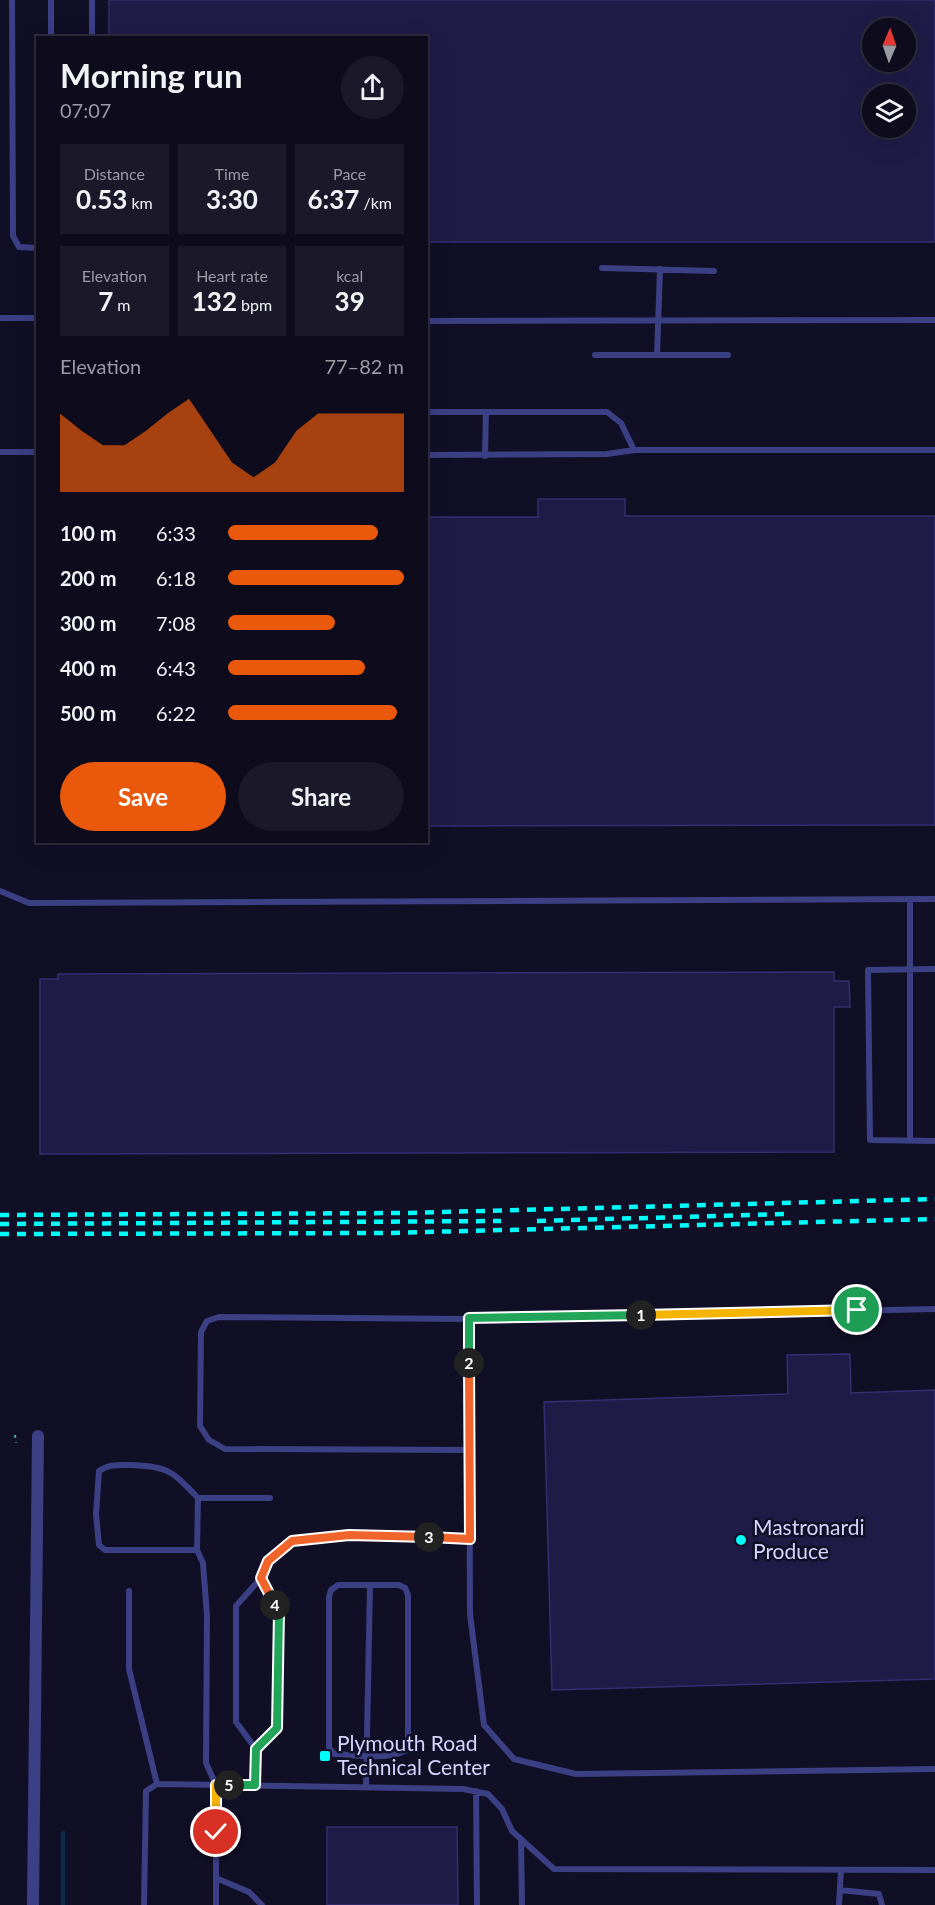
<!DOCTYPE html>
<html lang="en">
<head>
<meta charset="utf-8">
<style>
  :root { --surface:#0d0b1c; --page:#1b1929; --text:#f1f3f6; --muted:#9a9ba3; --line:#2d2b3b; --accent:#ea580c }
  body { margin:0; font-family:Lato,sans-serif; background:var(--page); color:var(--text); height:100vh; display:flex; flex-direction:column; font-size:22px; white-space:nowrap }
  * { box-sizing:border-box; margin:0 }
  p { font-size:20px; color:var(--muted) }
  .icon { flex:none; width:33px; height:33px; fill:none; stroke:currentColor; stroke-width:2; stroke-linecap:round; stroke-linejoin:round }
  .map { position:relative; flex:1; overflow:hidden }
  .side { position:absolute; left:36px; top:36px; width:392px; height:807px; display:flex; flex-direction:column; background:var(--surface); border-radius:0px; box-shadow:0 6px 24px #0002,0 0 0 2px var(--line) }
  .side>* { flex:none }
  .needle { width:39px; rotate:2deg }
  .fabs { position:absolute; left:862px; top:18px; display:grid; gap:12px }
  .fabs a { display:grid; place-items:center; width:54px; height:54px; border-radius:50%; background:var(--surface); box-shadow:0 6px 24px #0002,0 0 0 2px var(--line); font-size:30px }
  .pin { position:absolute; display:grid; place-items:center; width:51px; height:51px; color:#fff; margin:-26px; border:3px solid #fff; border-radius:50%; box-shadow:0 2px 6px #0007 }
  .km { position:absolute; width:30px; height:30px; margin:-15px; border-radius:50%; background:#222; color:#fff; font-size:16px; line-height:30px; text-align:center }
  .round { display:grid; place-items:center; flex:none; width:63px; height:63px; border-radius:32px; background:var(--page) }
  .headline { display:flex; align-items:center; justify-content:space-between; height:102px; padding:0 24px }
  h1 { font-size:33px; font-weight:700; line-height:45px }
  .stats { display:grid; grid-template-columns:repeat(3,1fr); gap:9px; height:102px; padding:6px 24px }
  .stats div { display:grid; align-content:center; border-radius:0px; background:var(--page); text-align:center }
  .stats b { font-size:26px; font-weight:700 }
  .stats small { font-size:16px; font-weight:400 }
  .stats p { font-size:16px }
  .chart { height:168px; padding:12px 24px }
  .chart p { display:flex; justify-content:space-between }
  .chart svg { width:100%; height:108px; margin-top:6px; fill:var(--accent); opacity:.7 }
  .cta { display:flex; gap:12px; margin-top:auto; padding:12px 24px }
  .cta a { flex:1; height:69px; border-radius:36px; background:var(--accent); color:#fff; font-size:24px; font-weight:700; line-height:69px; text-align:center }
  .cta a+a { background:var(--page); color:var(--text) }
  ul { padding:0 24px; list-style:none; font-size:20px }
  li { display:grid; grid-template-columns:96px 72px 1fr; align-items:center; height:45px }
  li i { height:15px; border-radius:8px; background:var(--accent) }
  .map>svg:first-child { display:block }
  .lines { fill:none; stroke-linecap:round; stroke-linejoin:round }
  .stream { stroke:#0f2b4a; stroke-width:4.5 }
  .building { fill:#201b46; stroke:#342e72; stroke-width:1.5; fill-rule:evenodd }
  .path { stroke:#30b6a0; stroke-width:2; stroke-dasharray:3 4.5; stroke-linecap:butt }
  .lane { stroke:#3b3f84; stroke-width:6 }
  .street { stroke:#3b3f84; stroke-width:12 }
  .rail { stroke:#02fcfb; stroke-width:4.5; stroke-dasharray:9 8; stroke-linecap:butt }
  .split-1-casing { stroke:#fff; stroke-width:12 }
  .split-2-casing { stroke:#fff; stroke-width:12 }
  .split-3-casing { stroke:#fff; stroke-width:12 }
  .split-4-casing { stroke:#fff; stroke-width:12 }
  .split-5-casing { stroke:#fff; stroke-width:12 }
  .split-6-casing { stroke:#fff; stroke-width:12 }
  .split-1 { stroke:#f5b400; stroke-width:8 }
  .split-2 { stroke:#22a559; stroke-width:8 }
  .split-3 { stroke:#f0652b; stroke-width:8 }
  .split-4 { stroke:#f0652b; stroke-width:8 }
  .split-5 { stroke:#22a559; stroke-width:8 }
  .split-6 { stroke:#f5b400; stroke-width:8 }
  .poi-dot { fill:#02fcfb; stroke:#110f26; stroke-width:2 }
  .labels { text-anchor:middle; stroke-width:5; stroke-linejoin:round; paint-order:stroke }
  .poi-label { font-size:21px; fill:#d5d4ff; stroke:#110f26; text-anchor:start }
</style>
</head>
<body>
<div class="map">
<svg width="935" height="1905" viewBox="0 0 935 1905">
  <rect width="100%" height="100%" fill="#110f26"/>
  <g class="lines">
    <path class="stream" d="M 63,1905 L 63,1833"/>
  </g>
  <path class="building" d="M 109,0 L 935,0 L 935,242 L 426,242 L 426,38 L 109,38 ZM 873,28 L 906,28 L 906,62 L 873,62 ZM 873,94 L 906,94 L 906,128 L 873,128 Z
    M 538,499 L 625,499 L 625,516 L 935,516 L 935,825 L 426,826 L 426,517 L 538,517 Z
    M 834,972 L 834,981 L 849,981 L 850,1007 L 834,1007 L 834,1152 L 40,1154 L 40,979 L 58,979 L 58,974 Z
    M 850,1354 L 851,1393 L 935,1390 L 935,1679 L 552,1690 L 544,1402 L 788,1394 L 787,1355 Z
    M 327,1827 L 457,1827 L 458,1905 L 327,1905 Z"/>
  <g class="lines">
    <path class="path" d="M 15,1435 L 16,1443"/>
    <path class="lane" d="M 12,0 L 13,236 L 19,247 L 38,248
      M 51,38 L 51,0
      M 92,38 L 92,0
      M 602,268 L 714,271
      M 0,318 L 38,318
      M 426,321 L 935,320
      M 595,355 L 728,355
      M 657,355 L 660,269
      M 426,412 L 607,412 L 621,423 L 634,450
      M 0,452 L 38,452
      M 426,455 L 607,454 L 634,450 L 935,450
      M 485,456 L 486,412
      M 0,891 L 29,903 L 935,899
      M 935,969 L 868,970 L 870,1140 L 935,1141
      M 910,1140 L 910,899
      M 935,1309 L 469,1319 L 470,1614 L 484,1725 L 514,1759 L 576,1774 L 935,1769
      M 469,1319 L 219,1317 L 207,1321 L 201,1332 L 200,1426 L 209,1440 L 225,1449 L 470,1450
      M 198,1498 L 270,1498
      M 197,1550 L 198,1498 C 172,1471 168,1466 130,1465 C 118,1465 109,1464 99,1471 L 96,1514 L 99,1545 L 105,1550 L 197,1550 L 203,1563 L 207,1616 L 206,1763 L 216,1785 L 216,1905
      M 129,1591 L 129,1669 L 157,1784
      M 256,1749 L 277,1728 L 279,1612 L 261,1578
      M 255,1785 L 256,1749 L 236,1722 L 236,1606 L 261,1578 L 268,1561 L 292,1541 L 349,1535 L 470,1539
      M 366,1787 L 370,1585 L 338,1585 L 331,1590 L 329,1597 L 329,1748 L 334,1754 C 355,1755 386,1760 405,1751 L 408,1744 L 408,1595 L 405,1588 L 399,1585 L 370,1585
      M 476,1791 L 477,1905
      M 521,1840 L 522,1905
      M 216,1878 L 249,1892 L 262,1905
      M 840,1890 L 879,1894 L 882,1905
      M 144,1905 L 146,1791 L 157,1784 L 463,1789 L 488,1794 L 502,1809 L 512,1831 L 554,1869 L 935,1870
      M 839,1905 L 841,1870"/>
    <path class="street" d="M 33,1905 L 38,1436"/>
    <path class="rail" d="M 0,1215 L 405,1213 L 935,1199
      M 537,1221 L 786,1214
      M 0,1224 L 501,1221
      M 0,1234 L 388,1233 L 935,1219"/>
  </g>
  <g class="lines">
    <defs>
      <path id="split-1" d="M 641,1315 L 857,1310"/>
      <path id="split-2" d="M 469,1363 L 469,1318 L 641,1315"/>
      <path id="split-3" d="M 429,1537 L 470,1539 L 469,1363"/>
      <path id="split-4" d="M 275,1605 L 261,1578 L 268,1561 L 292,1541 L 349,1535 L 429,1537"/>
      <path id="split-5" d="M 229,1785 L 255,1785 L 256,1749 L 277,1728 L 279,1612 L 275,1605"/>
      <path id="split-6" d="M 216,1832 L 216,1785 L 229,1785"/>
    </defs>
    <use href="#split-1" class="split-1-casing"/>
    <use href="#split-2" class="split-2-casing"/>
    <use href="#split-3" class="split-3-casing"/>
    <use href="#split-4" class="split-4-casing"/>
    <use href="#split-5" class="split-5-casing"/>
    <use href="#split-6" class="split-6-casing"/>
    <use href="#split-1" class="split-1"/>
    <use href="#split-2" class="split-2"/>
    <use href="#split-3" class="split-3"/>
    <use href="#split-4" class="split-4"/>
    <use href="#split-5" class="split-5"/>
    <use href="#split-6" class="split-6"/>
  </g>
  <g class="poi-dot">
    <circle cx="741" cy="1540" r="6"/>
    <rect x="319" y="1750" width="12" height="12" rx="3"/>
  </g>
  <g class="labels">
    <g class="poi-label">
      <text x="753" y="1535">Mastronardi<tspan x="753" dy="24">Produce</tspan></text>
      <text x="337" y="1751">Plymouth Road<tspan x="337" dy="24">Technical Center</tspan></text>
    </g>
  </g>
</svg>
<div class="fabs">
<a><svg class="needle" viewBox="-14 -14 28 28"><path d="M0-13l5 13h-10z" fill="#e53935"/><path d="M0 13l5-13h-10z" fill="#9a9ba3"/></svg></a>
<a><svg class="icon" aria-label="layers" viewBox="0 0 24 24"><path d="M12 4l9 5-9 5-9-5zM3 14l9 5 9-5"/></svg></a>
</div>
<div class="pin" style="left:857px;top:1310px;background:#1e9e55"><svg class="icon" aria-label="arrive" viewBox="0 0 24 24"><path d="M6 21V4h12l-3 4 3 4H6"/></svg></div>
<div class="pin" style="left:216px;top:1832px;background:#d93025"><svg class="icon" aria-label="check" viewBox="0 0 24 24"><path d="M5 12l5 5 9-10"/></svg></div>
<b class="km" style="left:641px;top:1315px">1</b>
<b class="km" style="left:469px;top:1363px">2</b>
<b class="km" style="left:429px;top:1537px">3</b>
<b class="km" style="left:275px;top:1605px">4</b>
<b class="km" style="left:229px;top:1785px">5</b>
<section class="side">
<div class="headline"><div><h1>Morning run</h1><p>07:07</p></div><a class="round"><svg class="icon" aria-label="share" viewBox="0 0 24 24"><path d="M12 15V3M7 8l5-5 5 5M5 13v7h14v-7"/></svg></a></div>
<div class="stats">
<div><p>Distance</p><b>0.53<small> km</small></b></div>
<div><p>Time</p><b>3:30</b></div>
<div><p>Pace</p><b>6:37<small> /km</small></b></div>
</div>
<div class="stats">
<div><p>Elevation</p><b>7<small> m</small></b></div>
<div><p>Heart rate</p><b>132<small> bpm</small></b></div>
<div><p>kcal</p><b>39</b></div>
</div>
<div class="chart"><p><span>Elevation</span>77–82 m</p>
<svg viewBox="0 0 160 44" preserveAspectRatio="none"><path d="M0 44V12L10 19L20 25L30 25L40 19L50 12L60 6L70 19L80 32L90 38L100 32L110 19L120 12L130 12L140 12L150 12L160 12V44z"/></svg>
</div>
<ul>
<li><b>100 m</b>6:33<i style="width:85%"></i></li>
<li><b>200 m</b>6:18<i style="width:100%"></i></li>
<li><b>300 m</b>7:08<i style="width:61%"></i></li>
<li><b>400 m</b>6:43<i style="width:78%"></i></li>
<li><b>500 m</b>6:22<i style="width:96%"></i></li>
</ul>
<div class="cta"><a>Save</a><a>Share</a></div>
</section>
</div>
</body>
</html>
